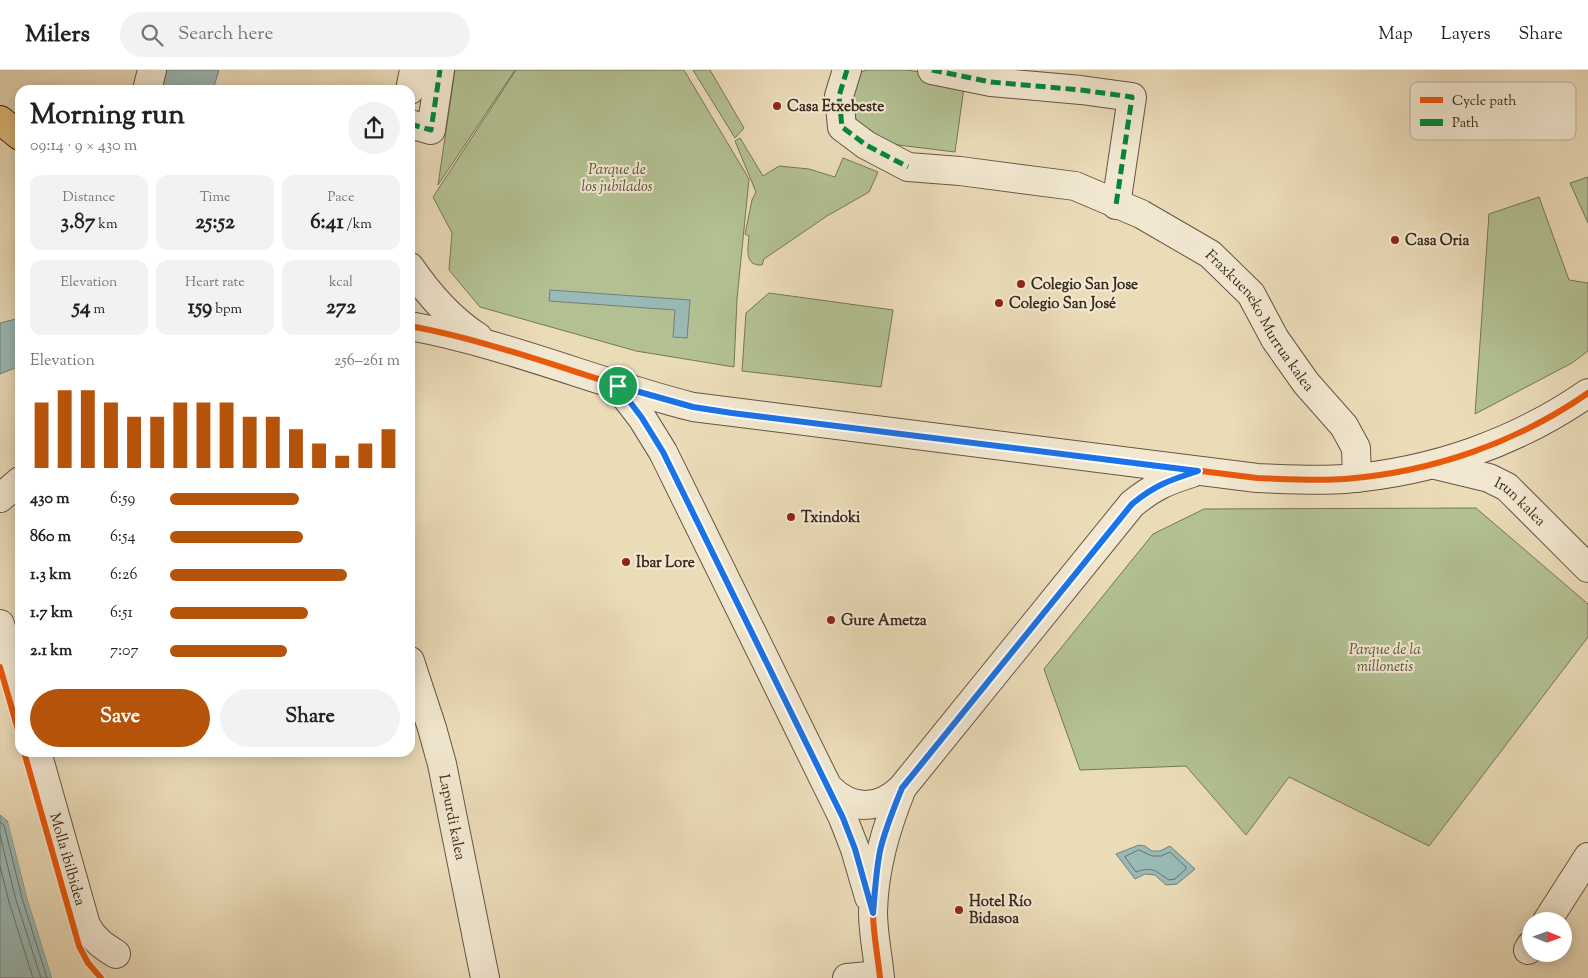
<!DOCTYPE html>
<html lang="en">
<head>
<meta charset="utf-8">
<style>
  :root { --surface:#fff; --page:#f2f2f2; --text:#222; --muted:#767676; --line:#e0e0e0; --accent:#b45309 }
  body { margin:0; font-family:"Sorts Mill Goudy",serif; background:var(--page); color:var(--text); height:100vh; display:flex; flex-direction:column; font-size:19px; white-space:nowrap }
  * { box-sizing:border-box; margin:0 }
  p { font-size:16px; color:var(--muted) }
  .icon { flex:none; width:28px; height:28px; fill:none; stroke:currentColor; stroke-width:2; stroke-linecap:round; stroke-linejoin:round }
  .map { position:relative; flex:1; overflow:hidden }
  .sheet { position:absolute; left:15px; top:15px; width:400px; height:672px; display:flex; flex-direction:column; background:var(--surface); border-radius:15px; box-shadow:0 2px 12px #0003 }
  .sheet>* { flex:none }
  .needle { width:32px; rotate:91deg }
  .tools { position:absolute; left:1522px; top:842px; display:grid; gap:10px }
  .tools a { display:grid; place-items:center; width:50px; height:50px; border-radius:50%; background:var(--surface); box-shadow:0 2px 12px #0003; font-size:25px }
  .pin { position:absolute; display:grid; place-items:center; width:42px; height:42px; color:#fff; margin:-21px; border:2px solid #fff; border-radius:50%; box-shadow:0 1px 5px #0007 }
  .round { display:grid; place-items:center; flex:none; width:52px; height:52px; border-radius:26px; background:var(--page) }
  .headline { display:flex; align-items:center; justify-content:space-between; height:85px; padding:0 15px }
  h1 { font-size:28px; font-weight:700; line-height:38px }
  .stats { display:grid; grid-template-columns:repeat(3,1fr); gap:8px; height:85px; padding:5px 15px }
  .stats div { display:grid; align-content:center; border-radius:12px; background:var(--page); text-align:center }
  .stats b { font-size:21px; font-weight:700 }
  .stats small { font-size:14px; font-weight:400 }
  .stats p { font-size:14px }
  .chart { height:140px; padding:10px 15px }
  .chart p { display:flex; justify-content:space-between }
  .chart svg { width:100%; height:90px; margin-top:5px; stroke:var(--accent); stroke-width:6 }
  .cta { display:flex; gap:10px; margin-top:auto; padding:10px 15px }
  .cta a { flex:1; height:58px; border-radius:30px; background:var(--accent); color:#fff; font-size:20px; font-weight:700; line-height:58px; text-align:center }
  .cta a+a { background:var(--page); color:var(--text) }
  ul { padding:0 15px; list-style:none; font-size:16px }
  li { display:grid; grid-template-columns:80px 60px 1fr; align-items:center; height:38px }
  li i { height:12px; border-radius:6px; background:var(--accent) }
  header { display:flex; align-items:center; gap:30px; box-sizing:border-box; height:70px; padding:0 25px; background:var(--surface); border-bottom:1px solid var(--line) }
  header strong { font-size:24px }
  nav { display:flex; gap:28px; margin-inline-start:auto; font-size:18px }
  .search { width:350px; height:45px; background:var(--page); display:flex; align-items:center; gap:12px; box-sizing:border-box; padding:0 18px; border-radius:28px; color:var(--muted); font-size:19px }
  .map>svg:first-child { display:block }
  .green { fill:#b3c192; stroke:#767658 }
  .water { fill:#9abab7; stroke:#73807a }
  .pier { fill:#ebdcb8 }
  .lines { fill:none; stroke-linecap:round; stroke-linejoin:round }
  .shore { stroke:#69726a; stroke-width:1 }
  .minor-casing { stroke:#655644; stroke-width:30 }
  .major-casing { stroke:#382a1e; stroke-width:30 }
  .minor { stroke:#f2e8d1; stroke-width:28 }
  .major { stroke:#e6be7c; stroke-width:28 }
  .quiet { stroke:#00873e; stroke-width:5; stroke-dasharray:10 5; stroke-linecap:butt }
  .cycleway-casing { stroke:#f2e8d1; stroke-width:9 }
  .cycleway { stroke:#e8590c; stroke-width:6 }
  .route-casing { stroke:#fff; stroke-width:10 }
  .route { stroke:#1a73e8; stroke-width:6 }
  .poi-dot { fill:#8f2418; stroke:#f2e8d1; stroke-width:2 }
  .labels { text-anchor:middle; stroke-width:4.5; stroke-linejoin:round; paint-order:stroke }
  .poi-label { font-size:15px; font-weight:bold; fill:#382a1e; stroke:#f2e8d1; text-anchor:start }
  .park-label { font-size:15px; font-style:italic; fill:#57503b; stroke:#f2e8d1 }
  .street-label { font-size:15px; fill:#382a1e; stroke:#f2e8d1 }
  .key { fill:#f2e8d1; stroke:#baaf9b; stroke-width:1 }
  .key-label { font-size:14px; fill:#382a1e }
</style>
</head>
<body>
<header>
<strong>Milers</strong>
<div class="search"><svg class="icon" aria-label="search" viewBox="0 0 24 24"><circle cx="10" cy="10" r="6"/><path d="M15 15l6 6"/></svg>Search here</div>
<nav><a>Map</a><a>Layers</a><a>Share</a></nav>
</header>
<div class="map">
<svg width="1588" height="908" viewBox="0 0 1588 908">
  <rect width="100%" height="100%" fill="#ebdcb8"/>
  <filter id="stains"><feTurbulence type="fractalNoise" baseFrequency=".004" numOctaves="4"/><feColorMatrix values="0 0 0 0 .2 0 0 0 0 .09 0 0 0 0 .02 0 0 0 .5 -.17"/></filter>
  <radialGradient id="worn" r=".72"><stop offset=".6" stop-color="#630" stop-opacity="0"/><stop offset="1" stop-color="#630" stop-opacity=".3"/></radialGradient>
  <path class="green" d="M 455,0 L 515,0 L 438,115 Z
    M 516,0 L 684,0 L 749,109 L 737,229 L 734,297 L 636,281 L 480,237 L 449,200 L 452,163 L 433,127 Z
    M 693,0 L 710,0 L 744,58 L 735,68 Z
    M 866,0 L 908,0 L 965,10 L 955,82 L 874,72 L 851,44 L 857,4 Z
    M 740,68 L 763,106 L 779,96 L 809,99 L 835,107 L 843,88 L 878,102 L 869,122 L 827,146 L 764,189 L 762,195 C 744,196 748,179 749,166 L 745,164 L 752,130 L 756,122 L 735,71 Z
    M 1588,107 L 1588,153 L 1570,113 Z
    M 1539,127 L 1569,210 L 1588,213 L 1588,281 L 1572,293 L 1475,344 L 1489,144 Z
    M 769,223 L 893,240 L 881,317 L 742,301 L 746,243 Z
    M 1476,438 L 1588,534 L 1588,567 L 1429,776 L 1289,707 L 1246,765 L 1186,696 L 1080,700 L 1044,599 L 1153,464 L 1204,439 Z"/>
  <path class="water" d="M 165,0 L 219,0 L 213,20 L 158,20 Z
    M 550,220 L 690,230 L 687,268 L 673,267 L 675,240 L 549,231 Z
    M 20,248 L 20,296 L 0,304 L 0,253 Z
    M 0,745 L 8,752 L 27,827 L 52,908 L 0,908 Z
    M 1139,775 L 1145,776 L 1152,781 L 1160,781 L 1170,776 L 1195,799 L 1177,814 L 1166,815 L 1155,805 L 1145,804 L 1135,809 L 1116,784 Z"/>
  <path class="pier" d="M 8,752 L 12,754 L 29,826 L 55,908 L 52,908 L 27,827 Z"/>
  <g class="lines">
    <path class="shore" d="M 0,752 L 4,755 L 22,828 L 47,908
      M 0,765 L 16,830 L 41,908
      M 1139,780 L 1152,786 L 1161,786 L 1170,782 L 1186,797 L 1186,799 L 1175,809 L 1169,810 C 1155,801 1153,796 1136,802 L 1125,787 Z
      M 0,796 L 9,832 L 33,908"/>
    <defs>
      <g id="minor">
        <path id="s1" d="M 847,0 L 839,26 L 842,57 L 866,75 L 908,97 L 960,101 L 1075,116 L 1141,144 L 1210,184 L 1251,224 L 1275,269 L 1306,313 L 1344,356 L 1356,378 L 1357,408"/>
        <path d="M 932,0 L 991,12 L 1081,20 L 1132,27 L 1116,135"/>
        <path d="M 147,20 L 152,0"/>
        <path d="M 410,20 L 414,0"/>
        <path d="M 410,54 L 431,60 L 440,0"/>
        <path d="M 410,197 C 429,225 450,249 478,267"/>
        <path d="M 410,256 C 507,274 598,313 693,337 L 1257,408 C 1286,409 1316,411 1345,409 C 1432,402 1516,373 1588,323"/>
        <path d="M 618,317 L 642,348 L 663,382 L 843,748 L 855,779 L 869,827"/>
        <path id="s2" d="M 1435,395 L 1489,408 L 1507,417 L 1588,498"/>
        <path d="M 0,428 L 20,411"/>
        <path d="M 0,554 L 20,624"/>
        <path id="s3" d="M 410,591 L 432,658 L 442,694 L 485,908"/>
        <path d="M 37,682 L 86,855 C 93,869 103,876 116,884"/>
        <path d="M 829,718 C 852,741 879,740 902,718"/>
        <path d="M 1547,851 L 1588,787"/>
        <path d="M 1528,880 L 1531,875"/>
        <path d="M 847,908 L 879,905"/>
        <path d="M 880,908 C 878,886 873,864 873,842 C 874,798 886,758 902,718 L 1132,434 C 1153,417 1166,411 1192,403"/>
      </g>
      <path id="major" d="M 0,50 L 20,66"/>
    </defs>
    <use href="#minor" class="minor-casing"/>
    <use href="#major" class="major-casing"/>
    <use href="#minor" class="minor"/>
    <use href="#major" class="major"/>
    <path class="quiet" d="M 847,0 L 839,26 L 842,57 L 866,75 L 908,97
      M 932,0 L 991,12 L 1081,20 L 1132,27 L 1116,135
      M 410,54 L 431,60 L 440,0"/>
    <defs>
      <path id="cycleway" d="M 410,256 C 507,274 598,313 693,337 L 1257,408 C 1286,409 1316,411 1345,409 C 1432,402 1516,373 1588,323
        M 0,597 L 20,667
        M 24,682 L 79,876 L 88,893 L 101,908
        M 880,908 C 878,886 873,864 873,842 C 874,798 886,758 902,718 L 1132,434 C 1154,416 1167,411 1193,402"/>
    </defs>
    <use href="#cycleway" class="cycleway-casing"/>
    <use href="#cycleway" class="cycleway"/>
  </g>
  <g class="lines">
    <defs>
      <path id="route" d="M 618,316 L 693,337 L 732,343 L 1198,401 C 1170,410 1155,415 1132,434 L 902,718 C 894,738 885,759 880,781 C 876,801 875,822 873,843 L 855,779 L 843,748 L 663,382 L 642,348 Z"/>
    </defs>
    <use href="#route" class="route-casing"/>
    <use href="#route" class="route"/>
  </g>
  <g class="poi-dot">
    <circle cx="777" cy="36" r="5"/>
    <circle cx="1395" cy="170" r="5"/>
    <circle cx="1021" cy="214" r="5"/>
    <circle cx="999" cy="233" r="5"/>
    <circle cx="791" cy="447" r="5"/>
    <circle cx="626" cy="492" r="5"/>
    <circle cx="831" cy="550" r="5"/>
    <circle cx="959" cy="840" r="5"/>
  </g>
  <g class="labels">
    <g class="poi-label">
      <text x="787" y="41">Casa Etxebeste</text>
      <text x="1405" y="175">Casa Oria</text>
      <text x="1031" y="219">Colegio San Jose</text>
      <text x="1009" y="238">Colegio San José</text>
      <text x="801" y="452">Txindoki</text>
      <text x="636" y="497">Ibar Lore</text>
      <text x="841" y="555">Gure Ametza</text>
      <text x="969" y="836">Hotel Río<tspan x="969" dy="17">Bidasoa</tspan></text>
    </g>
    <g class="park-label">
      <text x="617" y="104">Parque de<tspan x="617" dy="17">los jubilados</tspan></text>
      <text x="1385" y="584">Parque de la<tspan x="1385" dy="17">millonetis</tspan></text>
    </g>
    <g class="street-label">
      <text dy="5" stroke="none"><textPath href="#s1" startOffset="539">Fraxkueneko Murrua kalea</textPath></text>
      <text dy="5" stroke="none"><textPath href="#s2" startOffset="95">Irun kalea</textPath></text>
      <text dy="5" stroke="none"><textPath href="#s3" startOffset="162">Lapurdi kalea</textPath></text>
      <text transform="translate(68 789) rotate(74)" y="5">Molla ibilbidea</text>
    </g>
  </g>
  <rect x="1410" y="12" width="166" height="58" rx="8" class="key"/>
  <rect x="1420" y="27" width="23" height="6" fill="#e8590c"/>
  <rect x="1420" y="49" width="23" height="7" fill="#00873e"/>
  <g class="key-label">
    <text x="1452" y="35">Cycle path</text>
    <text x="1452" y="57">Path</text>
  </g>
  <rect width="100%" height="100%" filter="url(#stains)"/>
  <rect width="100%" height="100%" fill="url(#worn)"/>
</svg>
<div class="tools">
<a><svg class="needle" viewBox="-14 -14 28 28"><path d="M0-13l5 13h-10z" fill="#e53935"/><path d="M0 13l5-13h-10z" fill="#767676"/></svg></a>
</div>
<div class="pin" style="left:618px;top:316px;background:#1e9e55"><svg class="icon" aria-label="arrive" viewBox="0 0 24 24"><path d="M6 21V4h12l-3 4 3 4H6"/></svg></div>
<section class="sheet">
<div class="headline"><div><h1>Morning run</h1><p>09:14 · 9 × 430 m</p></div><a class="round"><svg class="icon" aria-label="share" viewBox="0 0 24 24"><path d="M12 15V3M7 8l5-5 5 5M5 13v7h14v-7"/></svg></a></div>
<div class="stats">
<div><p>Distance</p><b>3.87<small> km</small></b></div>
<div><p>Time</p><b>25:52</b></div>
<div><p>Pace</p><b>6:41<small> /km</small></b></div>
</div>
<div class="stats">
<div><p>Elevation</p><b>54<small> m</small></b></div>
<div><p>Heart rate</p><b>159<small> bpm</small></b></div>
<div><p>kcal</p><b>272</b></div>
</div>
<div class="chart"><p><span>Elevation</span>256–261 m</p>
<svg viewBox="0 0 160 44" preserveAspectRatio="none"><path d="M5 44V12M15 44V6M25 44V6M35 44V12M45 44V19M55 44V19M65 44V12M75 44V12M85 44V12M95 44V19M105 44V19M115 44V25M125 44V32M135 44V38M145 44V32M155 44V25"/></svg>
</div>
<ul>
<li><b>430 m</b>6:59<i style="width:56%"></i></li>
<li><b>860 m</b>6:54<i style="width:58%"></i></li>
<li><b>1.3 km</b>6:26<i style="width:77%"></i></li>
<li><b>1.7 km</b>6:51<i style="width:60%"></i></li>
<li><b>2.1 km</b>7:07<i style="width:51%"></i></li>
</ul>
<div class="cta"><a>Save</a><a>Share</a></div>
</section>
</div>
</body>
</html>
